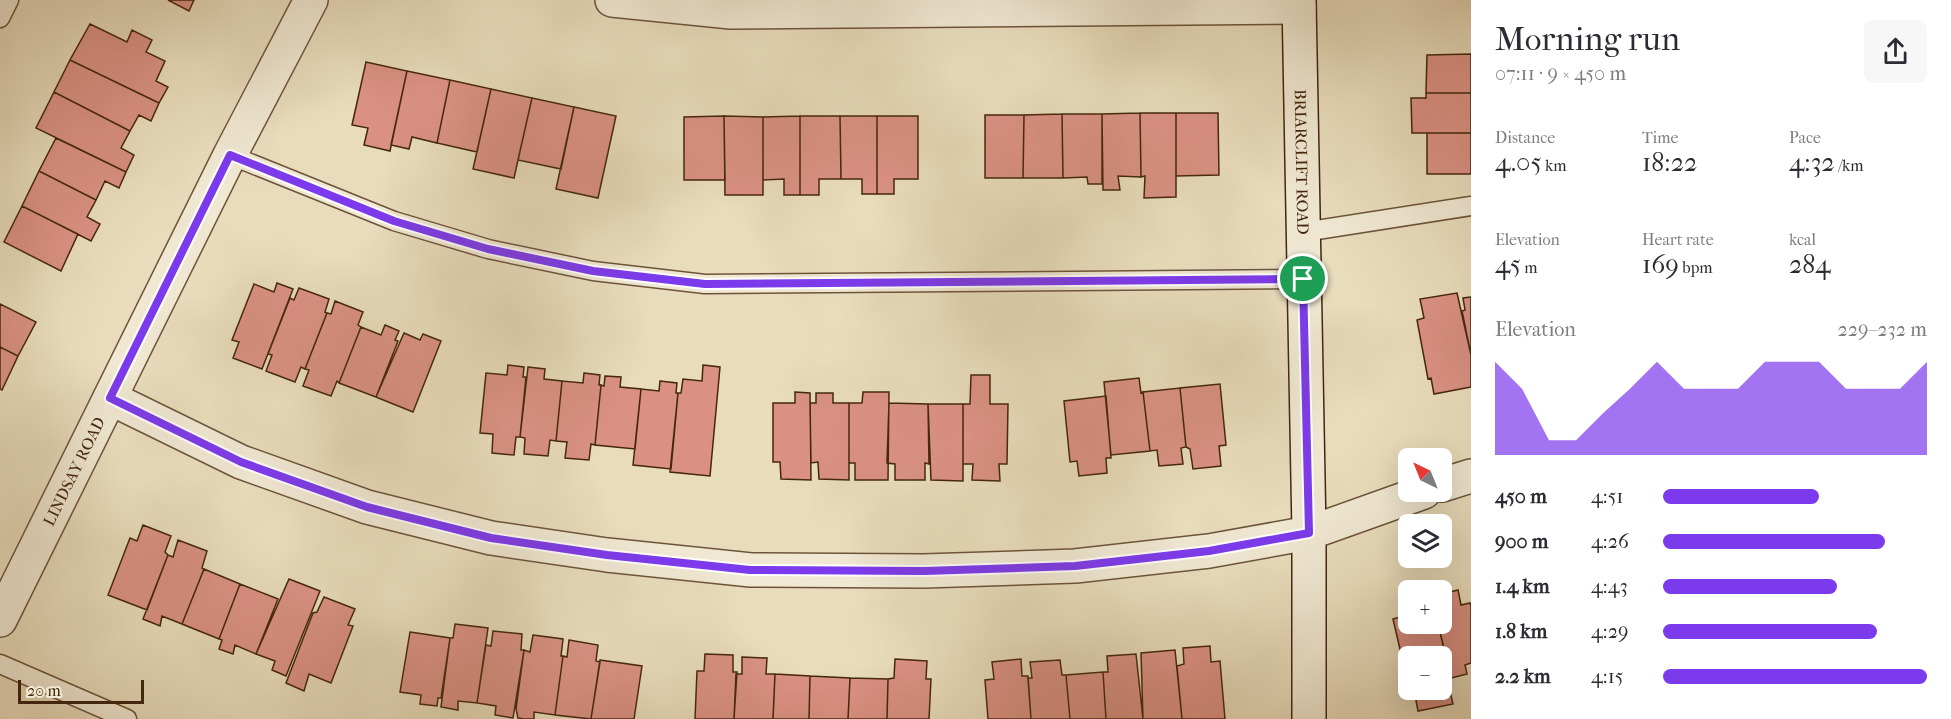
<!DOCTYPE html>
<html lang="en">
<head>
<meta charset="utf-8">
<style>
  :root { --surface:#fff; --page:#f7f7f7; --text:#2b2b33; --muted:#7c7c81; --accent:#7c3aed }
  body { margin:0; font-family:"IM FELL French Canon",serif; background:var(--page); color:var(--text); height:100vh; display:flex; flex-direction:column; font-size:22px; white-space:nowrap }
  * { box-sizing:border-box; margin:0 }
  p { font-size:20px; color:var(--muted) }
  .icon { flex:none; width:33px; height:33px; fill:none; stroke:currentColor; stroke-width:2; stroke-linecap:round; stroke-linejoin:round }
  .map { position:relative; flex:1; overflow:hidden }
  .panel { display:flex; flex-direction:column; background:var(--surface); width:480px }
  .panel>* { flex:none }
  .needle { width:39px; rotate:317deg }
  .controls { position:absolute; left:1398px; top:448px; display:grid; gap:12px }
  .controls a { display:grid; place-items:center; width:54px; height:54px; border-radius:9px; background:var(--surface); box-shadow:0 6px 24px #0002; font-size:30px }
  .scale { position:absolute; left:18px; bottom:15px; width:126px; box-sizing:border-box; padding-left:6px; border:3px solid #44270d; border-top:0; font-size:16px; line-height:21px; white-space:nowrap; color:#44270d; -webkit-text-stroke:4px #f0e8d3; paint-order:stroke }
  .pin { position:absolute; display:grid; place-items:center; width:51px; height:51px; color:#fff; margin:-26px; border:3px solid #fff; border-radius:50%; box-shadow:0 2px 6px #0007 }
  .round { display:grid; place-items:center; flex:none; width:63px; height:63px; border-radius:9px; background:var(--page) }
  .overview { display:flex; align-items:center; justify-content:space-between; height:102px; padding:0 24px }
  h1 { font-size:33px; font-weight:600; line-height:45px }
  .metrics { display:grid; grid-template-columns:repeat(3,1fr); gap:9px; height:102px; padding:6px 24px }
  .metrics div { display:grid; align-content:center }
  .metrics b { font-size:26px; font-weight:600 }
  .metrics small { font-size:16px; font-weight:400 }
  .metrics p { font-size:16px }
  .chart { height:168px; padding:12px 24px }
  .chart p { display:flex; justify-content:space-between }
  .chart svg { width:100%; height:108px; margin-top:6px; fill:var(--accent); opacity:.7 }
  ul { padding:0 24px; list-style:none; font-size:20px }
  li { display:grid; grid-template-columns:96px 72px 1fr; align-items:center; height:45px }
  li i { height:15px; border-radius:8px; background:var(--accent) }
  main { display:flex; flex:1; min-height:0 }
  .map>svg:first-child { display:block }
  .building { fill:#da9184; stroke:#44270d; stroke-width:1.5 }
  .lines { fill:none; stroke-linecap:round; stroke-linejoin:round }
  .lane-casing { stroke:#6d5439; stroke-width:21 }
  .street-casing { stroke:#6d5439; stroke-width:36 }
  .secondary-casing { stroke:#44270d; stroke-width:36 }
  .lane { stroke:#f0e8d3; stroke-width:18 }
  .street { stroke:#f0e8d3; stroke-width:33 }
  .secondary { stroke:#f0e8d3; stroke-width:33 }
  .route-casing { stroke:#fff; stroke-width:12 }
  .route { stroke:#7c3aed; stroke-width:8 }
  .labels { text-anchor:middle; stroke-width:4.5; stroke-linejoin:round; paint-order:stroke }
  .street-label { font-size:16px; fill:#44270d; stroke:#f0e8d3 }
</style>
</head>
<body>
<main>
<div class="map">
<svg width="1471" height="719" viewBox="0 0 1471 719">
  <rect width="100%" height="100%" fill="#e8dcbc"/>
  <filter id="stains"><feTurbulence type="fractalNoise" baseFrequency=".00333" numOctaves="4"/><feColorMatrix values="0 0 0 0 .2 0 0 0 0 .09 0 0 0 0 .02 0 0 0 .5 -.17"/></filter>
  <radialGradient id="worn" r=".72"><stop offset=".6" stop-color="#630" stop-opacity="0"/><stop offset="1" stop-color="#630" stop-opacity=".3"/></radialGradient>
  <path class="building" d="M 168,0 L 194,0 L 189,11 Z
    M 90,24 L 127,42 L 132,30 L 152,40 L 146,52 L 165,61 L 156,81 L 168,87 L 159,103 L 70,60 Z
    M 1471,54 L 1471,93 L 1426,93 L 1427,55 Z
    M 70,60 L 159,103 L 151,121 L 139,115 L 130,131 L 54,92 Z
    M 366,62 L 407,71 L 390,151 L 364,145 L 368,128 L 352,125 Z
    M 407,71 L 450,80 L 437,143 L 412,137 L 409,149 L 391,145 Z
    M 450,80 L 491,89 L 477,152 L 437,143 Z
    M 491,89 L 532,98 L 514,178 L 473,169 Z
    M 54,92 L 130,131 L 121,148 L 134,155 L 126,172 L 36,128 Z
    M 1426,93 L 1471,93 L 1471,133 L 1412,133 L 1411,98 L 1426,98 Z
    M 532,98 L 574,107 L 561,169 L 518,160 Z
    M 574,107 L 616,116 L 598,198 L 556,189 Z
    M 1140,113 L 1176,113 L 1176,197 L 1144,198 L 1145,176 L 1141,177 Z
    M 1140,113 L 1141,177 L 1118,176 L 1120,190 L 1103,190 L 1102,114 Z
    M 1176,113 L 1218,113 L 1219,175 L 1176,176 Z
    M 1062,114 L 1102,114 L 1102,184 L 1088,184 L 1087,177 L 1063,178 Z
    M 1062,114 L 1063,178 L 1023,178 L 1024,115 Z
    M 985,115 L 1024,115 L 1023,178 L 985,178 Z
    M 724,116 L 725,180 L 684,180 L 684,117 Z
    M 724,116 L 763,117 L 763,195 L 725,195 Z
    M 800,116 L 840,116 L 841,179 L 819,179 L 819,195 L 800,195 Z
    M 800,116 L 800,195 L 784,195 L 784,179 L 763,180 L 763,117 Z
    M 840,116 L 877,116 L 877,194 L 862,194 L 862,179 L 841,179 Z
    M 877,116 L 918,116 L 918,179 L 894,179 L 894,194 L 877,194 Z
    M 1427,133 L 1471,133 L 1471,174 L 1427,174 Z
    M 56,138 L 126,172 L 119,188 L 105,181 L 96,200 L 39,171 Z
    M 39,171 L 96,200 L 87,217 L 100,224 L 91,241 L 22,206 Z
    M 22,206 L 78,234 L 61,271 L 4,242 Z
    M 277,283 L 293,289 L 262,369 L 233,358 L 239,342 L 232,340 L 254,284 L 274,292 Z
    M 299,288 L 329,299 L 325,312 L 327,313 L 305,369 L 301,367 L 295,382 L 266,371 L 272,355 L 268,354 L 290,298 L 294,300 Z
    M 1457,293 L 1471,355 L 1471,387 L 1434,394 L 1431,378 L 1428,379 L 1417,320 L 1424,318 L 1420,299 Z
    M 1471,297 L 1471,355 L 1462,311 L 1465,310 L 1463,298 Z
    M 335,301 L 363,312 L 358,325 L 361,327 L 339,383 L 337,381 L 331,396 L 303,386 L 309,370 L 305,369 L 327,313 L 331,314 Z
    M 0,304 L 36,322 L 18,356 L 0,347 Z
    M 385,325 L 399,331 L 395,340 L 398,341 L 376,397 L 339,383 L 361,327 L 381,335 Z
    M 404,333 L 420,340 L 423,334 L 441,341 L 413,412 L 376,397 Z
    M 0,347 L 18,356 L 2,390 L 0,389 Z
    M 508,365 L 524,367 L 523,377 L 526,377 L 520,437 L 516,437 L 514,455 L 492,453 L 493,434 L 480,433 L 486,373 L 507,375 Z
    M 703,365 L 720,367 L 710,476 L 670,472 L 678,393 L 681,393 L 683,379 L 702,381 Z
    M 528,367 L 545,369 L 544,379 L 562,381 L 556,441 L 550,440 L 548,456 L 524,454 L 525,438 L 520,437 Z
    M 584,373 L 600,375 L 599,385 L 601,385 L 595,445 L 591,444 L 589,460 L 565,458 L 567,442 L 556,441 L 562,381 L 583,383 Z
    M 971,375 L 990,375 L 990,404 L 1008,404 L 1007,464 L 999,464 L 1000,481 L 972,480 L 973,464 L 963,464 L 963,404 L 970,404 Z
    M 605,376 L 621,377 L 620,387 L 641,389 L 635,449 L 595,445 L 601,385 L 604,386 Z
    M 1139,378 L 1141,393 L 1143,392 L 1150,451 L 1111,455 L 1104,382 Z
    M 660,381 L 677,383 L 676,393 L 678,393 L 671,469 L 633,465 L 641,389 L 659,391 Z
    M 1220,384 L 1226,445 L 1219,446 L 1221,466 L 1193,469 L 1190,449 L 1186,447 L 1180,388 Z
    M 1180,388 L 1186,447 L 1181,448 L 1183,464 L 1159,466 L 1157,450 L 1150,451 L 1143,392 Z
    M 795,392 L 810,393 L 811,480 L 781,479 L 780,462 L 773,462 L 773,403 L 795,403 Z
    M 863,392 L 889,392 L 888,480 L 855,480 L 855,463 L 849,463 L 849,403 L 862,403 Z
    M 816,393 L 833,393 L 833,403 L 849,403 L 849,480 L 819,479 L 818,462 L 811,463 L 810,403 L 816,403 Z
    M 1106,396 L 1111,458 L 1106,458 L 1107,473 L 1079,476 L 1077,461 L 1070,462 L 1064,401 Z
    M 889,403 L 928,404 L 929,464 L 925,463 L 925,480 L 895,480 L 895,464 L 887,463 Z
    M 928,404 L 963,404 L 963,481 L 931,480 Z
    M 143,525 L 171,536 L 165,552 L 168,555 L 147,610 L 108,595 L 130,538 L 137,541 Z
    M 178,540 L 207,551 L 202,568 L 204,569 L 182,624 L 162,616 L 160,626 L 143,619 L 168,555 L 173,557 Z
    M 204,569 L 240,584 L 219,639 L 182,624 Z
    M 289,579 L 320,591 L 286,676 L 272,670 L 275,661 L 256,654 Z
    M 240,584 L 278,599 L 256,654 L 235,645 L 233,654 L 219,649 L 222,640 L 219,639 Z
    M 1458,590 L 1461,605 L 1470,603 L 1471,606 L 1471,663 L 1465,665 L 1467,674 L 1451,678 L 1438,624 L 1442,624 L 1442,594 Z
    M 324,597 L 355,609 L 348,625 L 353,626 L 331,683 L 309,674 L 304,691 L 286,683 L 313,613 L 317,612 Z
    M 1408,599 L 1408,624 L 1438,624 L 1449,668 L 1445,670 L 1453,704 L 1418,711 L 1414,690 L 1442,690 L 1442,657 L 1408,657 L 1407,679 L 1393,619 L 1404,616 L 1400,601 Z
    M 455,624 L 488,628 L 477,703 L 458,701 L 458,710 L 441,707 L 450,638 L 453,638 Z
    M 493,631 L 522,634 L 521,650 L 524,650 L 513,718 L 495,715 L 496,706 L 477,703 L 486,645 L 491,646 Z
    M 410,632 L 450,638 L 441,698 L 438,698 L 437,706 L 420,704 L 421,695 L 400,692 Z
    M 533,635 L 563,639 L 561,656 L 563,656 L 555,715 L 534,712 L 534,719 L 524,719 L 518,718 L 516,709 L 524,650 L 530,652 Z
    M 569,640 L 598,645 L 596,661 L 600,662 L 591,719 L 555,715 L 563,656 L 567,657 Z
    M 1210,646 L 1211,662 L 1220,661 L 1225,719 L 1182,719 L 1177,666 L 1184,664 L 1183,648 Z
    M 1175,650 L 1182,719 L 1143,719 L 1141,653 Z
    M 705,654 L 733,655 L 733,672 L 737,672 L 734,719 L 695,719 L 697,671 L 704,671 Z
    M 1136,654 L 1143,719 L 1106,719 L 1103,672 L 1108,672 L 1107,656 Z
    M 742,657 L 767,658 L 766,674 L 775,674 L 773,719 L 734,719 L 736,674 L 742,674 Z
    M 895,659 L 927,661 L 926,679 L 931,679 L 929,719 L 887,719 L 888,679 L 894,678 Z
    M 1021,659 L 1022,676 L 1028,676 L 1031,719 L 988,719 L 985,680 L 994,679 L 992,662 Z
    M 600,660 L 642,666 L 634,719 L 591,719 Z
    M 1060,660 L 1062,675 L 1066,675 L 1070,719 L 1031,719 L 1028,678 L 1032,678 L 1030,662 Z
    M 1103,672 L 1106,719 L 1070,719 L 1066,675 Z
    M 775,674 L 810,676 L 809,719 L 773,719 Z
    M 810,676 L 850,678 L 848,719 L 809,719 Z
    M 850,678 L 888,679 L 887,719 L 848,719 Z"/>
  <g class="lines">
    <defs>
      <path id="lane" d="M 0,18 L 9,0
        M 230,155 L 394,221 L 488,249 L 593,271 L 705,284 L 1303,279
        M 1304,232 L 1471,206
        M 0,664 L 127,719"/>
      <g id="street">
        <path d="M 612,0 L 731,12 L 1299,7"/>
        <path d="M 110,398 L 241,462 L 367,507 L 491,538 L 607,555 L 751,570 L 924,571 L 1075,566 L 1209,551 L 1309,533 L 1424,492"/>
        <path d="M 1442,485 L 1471,476"/>
        <path id="s1" d="M 0,620 L 230,155 L 311,0"/>
      </g>
      <g id="secondary">
        <path id="s2" d="M 1299,0 L 1309,533 L 1309,719"/>
      </g>
    </defs>
    <use href="#lane" class="lane-casing"/>
    <use href="#street" class="street-casing"/>
    <use href="#secondary" class="secondary-casing"/>
    <use href="#lane" class="lane"/>
    <use href="#street" class="street"/>
    <use href="#secondary" class="secondary"/>
  </g>
  <g class="lines">
    <defs>
      <path id="route" d="M 230,155 L 394,221 L 488,249 L 593,271 L 705,284 L 1303,279 L 1309,533 L 1209,551 L 1075,566 L 924,571 L 750,570 L 607,555 L 491,538 L 367,507 L 241,462 L 110,398 Z"/>
    </defs>
    <use href="#route" class="route-casing"/>
    <use href="#route" class="route"/>
  </g>
  <g class="labels">
    <g class="street-label">
      <text dy="6" stroke="none"><textPath href="#s2" startOffset="162">BRIARCLIFT ROAD</textPath></text>
      <text dy="6" stroke="none"><textPath href="#s1" startOffset="166">LINDSAY ROAD</textPath></text>
    </g>
  </g>
  <rect width="100%" height="100%" filter="url(#stains)"/>
  <rect width="100%" height="100%" fill="url(#worn)"/>
</svg>
<div class="controls">
<a><svg class="needle" viewBox="-14 -14 28 28"><path d="M0-13l5 13h-10z" fill="#e53935"/><path d="M0 13l5-13h-10z" fill="#7c7c81"/></svg></a>
<a><svg class="icon" aria-label="layers" viewBox="0 0 24 24"><path d="M12 4l9 5-9 5-9-5zM3 14l9 5 9-5"/></svg></a>
<a>+</a>
<a>−</a>
</div>
<div class="scale">20 m</div>
<div class="pin" style="left:1303px;top:279px;background:#1e9e55"><svg class="icon" aria-label="arrive" viewBox="0 0 24 24"><path d="M6 21V4h12l-3 4 3 4H6"/></svg></div>
</div>
<section class="panel">
<div class="overview"><div><h1>Morning run</h1><p>07:11 · 9 × 450 m</p></div><a class="round"><svg class="icon" aria-label="share" viewBox="0 0 24 24"><path d="M12 15V3M7 8l5-5 5 5M5 13v7h14v-7"/></svg></a></div>
<div class="metrics">
<div><p>Distance</p><b>4.05<small> km</small></b></div>
<div><p>Time</p><b>18:22</b></div>
<div><p>Pace</p><b>4:32<small> /km</small></b></div>
</div>
<div class="metrics">
<div><p>Elevation</p><b>45<small> m</small></b></div>
<div><p>Heart rate</p><b>169<small> bpm</small></b></div>
<div><p>kcal</p><b>284</b></div>
</div>
<div class="chart"><p><span>Elevation</span>229–232 m</p>
<svg viewBox="0 0 160 44" preserveAspectRatio="none"><path d="M0 44V6L10 17L20 38L30 38L40 27L50 17L60 6L70 17L80 17L90 17L100 6L110 6L120 6L130 17L140 17L150 17L160 6V44z"/></svg>
</div>
<ul>
<li><b>450 m</b>4:51<i style="width:59%"></i></li>
<li><b>900 m</b>4:26<i style="width:84%"></i></li>
<li><b>1.4 km</b>4:43<i style="width:66%"></i></li>
<li><b>1.8 km</b>4:29<i style="width:81%"></i></li>
<li><b>2.2 km</b>4:15<i style="width:100%"></i></li>
</ul>
</section>
</main>
</body>
</html>
